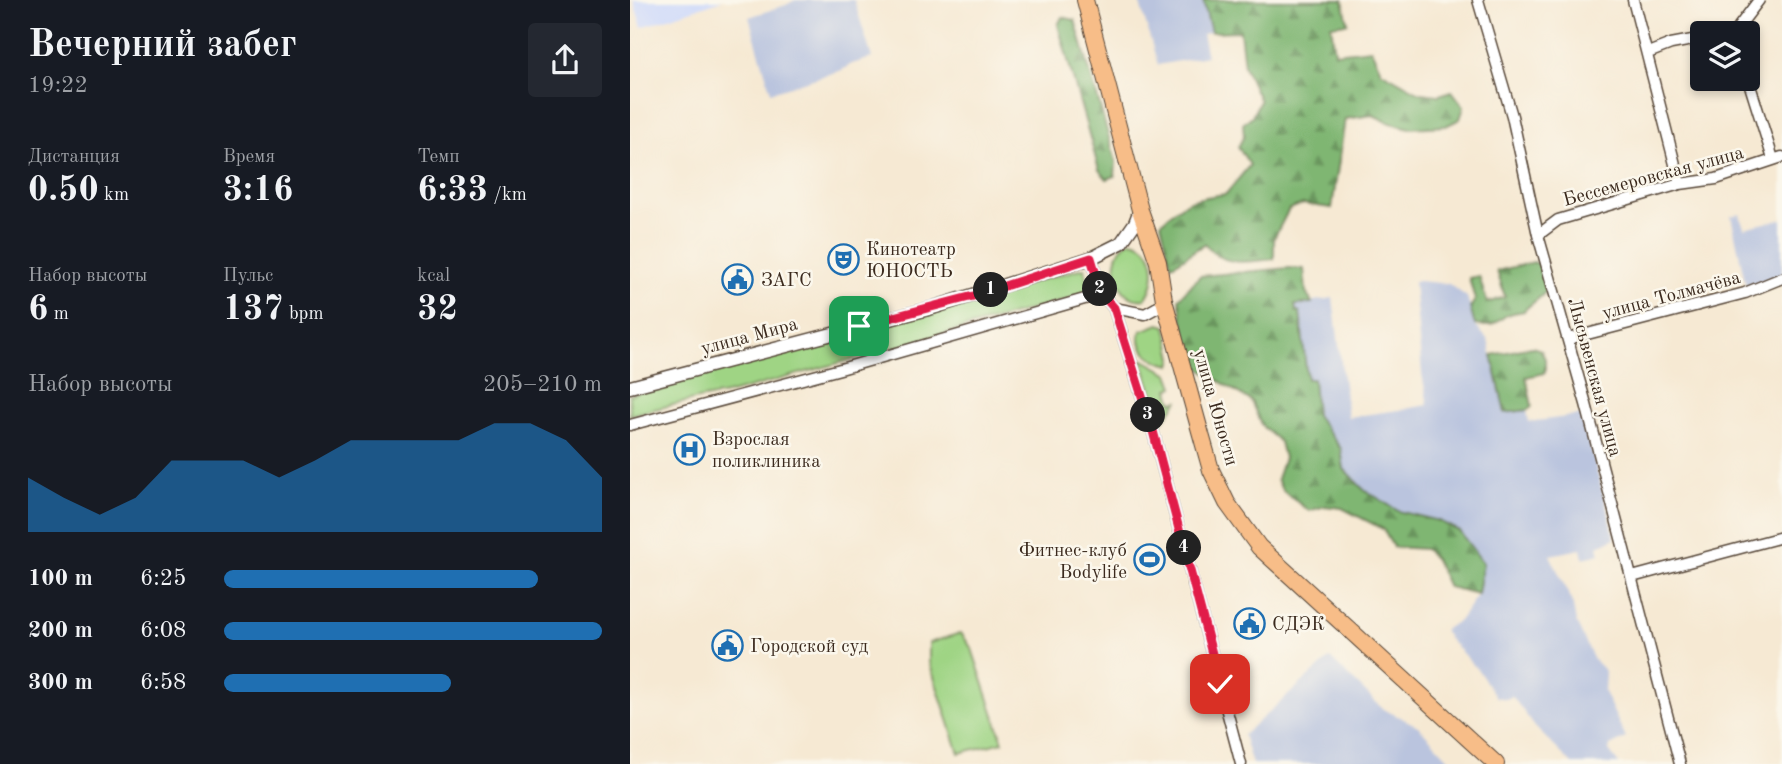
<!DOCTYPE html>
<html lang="ru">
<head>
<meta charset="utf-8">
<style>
  :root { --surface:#171b24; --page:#242831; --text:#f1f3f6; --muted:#9ea1a6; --accent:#1f6fb2 }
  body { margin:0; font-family:"Old Standard TT",serif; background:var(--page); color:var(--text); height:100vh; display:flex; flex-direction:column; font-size:26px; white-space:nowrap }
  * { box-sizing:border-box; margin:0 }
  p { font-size:23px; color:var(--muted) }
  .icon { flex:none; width:38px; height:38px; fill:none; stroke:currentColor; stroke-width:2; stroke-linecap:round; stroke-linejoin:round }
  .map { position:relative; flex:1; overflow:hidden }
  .details { display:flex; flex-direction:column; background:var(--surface); width:630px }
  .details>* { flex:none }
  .buttons { position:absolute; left:1060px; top:21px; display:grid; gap:14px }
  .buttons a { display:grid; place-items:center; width:70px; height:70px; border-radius:7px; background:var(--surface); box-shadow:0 4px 10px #0003; font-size:35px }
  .pin { position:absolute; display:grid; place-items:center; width:60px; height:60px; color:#fff; margin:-30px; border-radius:14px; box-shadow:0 4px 10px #0006 }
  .km { position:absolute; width:35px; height:35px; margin:-18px; border-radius:50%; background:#222; color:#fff; font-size:19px; line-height:35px; text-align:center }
  .round { display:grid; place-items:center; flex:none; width:74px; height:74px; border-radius:7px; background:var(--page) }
  .overview { display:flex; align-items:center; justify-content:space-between; height:119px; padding:0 28px }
  h1 { font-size:38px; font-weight:600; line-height:52px }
  .metrics { display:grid; grid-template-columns:repeat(3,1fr); gap:10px; height:119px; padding:7px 28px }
  .metrics div { display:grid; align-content:center }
  .metrics b { font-size:35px; font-weight:600 }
  .metrics small { font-size:19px; font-weight:400 }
  .metrics p { font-size:19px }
  .chart { height:196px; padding:14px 28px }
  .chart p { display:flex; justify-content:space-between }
  .chart svg { width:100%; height:126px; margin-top:7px; fill:var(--accent); opacity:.7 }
  ul { padding:0 28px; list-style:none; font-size:23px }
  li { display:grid; grid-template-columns:112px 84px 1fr; align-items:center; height:52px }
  li i { height:18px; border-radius:9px; background:var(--accent) }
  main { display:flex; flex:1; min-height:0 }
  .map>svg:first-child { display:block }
  .built { fill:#cfdafa }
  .industrial { fill:#bac4de }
  .grass { fill:#9fd484; stroke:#6d7f51; stroke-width:2 }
  .forest { fill:url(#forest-firs); stroke:#5d7048; stroke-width:2 }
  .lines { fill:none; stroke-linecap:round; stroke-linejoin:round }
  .minor-casing { stroke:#574739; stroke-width:13 }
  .tertiary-casing { stroke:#574739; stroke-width:15 }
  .primary-casing { stroke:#574739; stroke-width:18 }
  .minor { stroke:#fff; stroke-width:10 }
  .tertiary { stroke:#fff; stroke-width:12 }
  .primary { stroke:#f7bd88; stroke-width:16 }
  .route-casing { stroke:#fff; stroke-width:14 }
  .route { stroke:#e11d48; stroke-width:9 }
  .labels { text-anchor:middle; stroke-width:5; stroke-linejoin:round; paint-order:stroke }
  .street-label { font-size:19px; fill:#3b2a1e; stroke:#fbf7ec }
  .poi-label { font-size:19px; fill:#3b2a1e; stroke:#fbf7ec; text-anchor:start }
</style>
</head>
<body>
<main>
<section class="details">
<div class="overview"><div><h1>Вечерний забег</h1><p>19:22</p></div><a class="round"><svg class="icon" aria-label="share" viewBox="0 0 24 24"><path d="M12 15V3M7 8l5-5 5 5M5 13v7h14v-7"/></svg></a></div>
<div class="metrics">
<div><p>Дистанция</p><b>0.50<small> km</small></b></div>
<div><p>Время</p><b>3:16</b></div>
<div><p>Темп</p><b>6:33<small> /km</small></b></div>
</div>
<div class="metrics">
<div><p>Набор высоты</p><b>6<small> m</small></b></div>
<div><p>Пульс</p><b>137<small> bpm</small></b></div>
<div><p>kcal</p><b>32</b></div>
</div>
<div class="chart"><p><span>Набор высоты</span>205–210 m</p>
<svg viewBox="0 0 160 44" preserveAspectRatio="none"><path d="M0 44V25L10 32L20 38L30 32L40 19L50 19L60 19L70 25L80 19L90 12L100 12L110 12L120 12L130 6L140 6L150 12L160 25V44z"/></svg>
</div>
<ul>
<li><b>100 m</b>6:25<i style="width:83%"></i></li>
<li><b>200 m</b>6:08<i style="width:100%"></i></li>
<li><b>300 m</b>6:58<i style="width:60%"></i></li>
</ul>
</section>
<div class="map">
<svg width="1152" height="764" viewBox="0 0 1152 764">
  <defs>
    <pattern id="forest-firs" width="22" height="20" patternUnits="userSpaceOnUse" patternTransform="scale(1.75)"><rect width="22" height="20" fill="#7fb672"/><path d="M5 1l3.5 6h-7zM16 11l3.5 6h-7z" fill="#69945d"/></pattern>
  </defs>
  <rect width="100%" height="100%" fill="#fbf7ec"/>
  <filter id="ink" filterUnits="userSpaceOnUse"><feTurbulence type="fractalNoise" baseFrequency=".0143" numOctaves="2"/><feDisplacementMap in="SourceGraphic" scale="14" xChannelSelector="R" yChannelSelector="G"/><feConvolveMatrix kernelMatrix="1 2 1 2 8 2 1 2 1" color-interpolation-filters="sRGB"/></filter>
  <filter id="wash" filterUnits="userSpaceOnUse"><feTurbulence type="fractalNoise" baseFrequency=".00686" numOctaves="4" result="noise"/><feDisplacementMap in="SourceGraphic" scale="28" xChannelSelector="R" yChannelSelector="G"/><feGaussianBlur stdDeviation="1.57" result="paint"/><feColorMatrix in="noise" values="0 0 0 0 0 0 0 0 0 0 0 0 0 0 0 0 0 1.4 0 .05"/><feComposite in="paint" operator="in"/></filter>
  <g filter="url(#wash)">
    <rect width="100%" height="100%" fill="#f6e9d3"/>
    <path class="built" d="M 3,0 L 92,0 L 12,27 Z"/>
    <path class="industrial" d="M 165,0 L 224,0 L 242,58 L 222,64 L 212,70 L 141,92 L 119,17 L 156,5 Z
      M 500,0 L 573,0 L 581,32 L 572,34 L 577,56 L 528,65 L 510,4 Z
      M 1110,214 L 1114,228 L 1152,219 L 1152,278 L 1116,286 L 1101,216 Z
      M 789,281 L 819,284 L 837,297 L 845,325 L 858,340 L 875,412 L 897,410 L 899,422 L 952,415 L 985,538 L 968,546 L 970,554 L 953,558 L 951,549 L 920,555 L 942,601 L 946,622 L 964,660 L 975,671 L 974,692 L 996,738 L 980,746 L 979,751 L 989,764 L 942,764 L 905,727 L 882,696 L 877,699 L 866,697 L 848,670 L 819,639 L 813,630 L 829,621 L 848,594 L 853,563 L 829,531 L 809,521 L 768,511 L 732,488 L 714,469 L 711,449 L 686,415 L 683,380 L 677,380 L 670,312 L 666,312 L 665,304 L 703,298 L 718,417 L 769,410 L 798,405 L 792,374 L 784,282 Z
      M 700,658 L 753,709 L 788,726 L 824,764 L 622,764 L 613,735 Z"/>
    <path class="grass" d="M 501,241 C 528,244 529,282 515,299 C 485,305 474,251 501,241 Z
      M 454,268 L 461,293 L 97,394 L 68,399 L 0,415 L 0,395 L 64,374 Z
      M 529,324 L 536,326 L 543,358 L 541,365 C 524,362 505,350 511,331 Z
      M 512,359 L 539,374 L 544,387 L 539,389 L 542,402 L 548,401 L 531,424 Z
      M 331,633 L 342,649 L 373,742 L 329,753 L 299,662 L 299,643 Z"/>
    <path class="forest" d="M 573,0 L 713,0 L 718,23 L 701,25 L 705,53 L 741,49 L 751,71 L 790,93 L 809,95 L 822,91 L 834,107 L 830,119 L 816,126 L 780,128 L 760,123 L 743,115 L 715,119 L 702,208 L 673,204 L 659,209 L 644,238 L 644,259 C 616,262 594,268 575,244 C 561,251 553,261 541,265 L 531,223 C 554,199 564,198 596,194 L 620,165 L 608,147 L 614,136 L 613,124 L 622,116 L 630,101 L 614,66 L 610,31 L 581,32 Z
      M 432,17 L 445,20 L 486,162 L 485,176 L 477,179 L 469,170 L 428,25 Z
      M 904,262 L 912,266 C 912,272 917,284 916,290 C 914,297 899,304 894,311 C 890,312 881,313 877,315 C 862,324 866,328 845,325 L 840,308 L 845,300 L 839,278 L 849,276 L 857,303 L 875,297 L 867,271 Z
      M 659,268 L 674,269 L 676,292 L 682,303 L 665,305 L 666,312 L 670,312 L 677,379 L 683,379 L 686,415 L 711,449 L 714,469 L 732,488 L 768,511 L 809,521 L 829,531 L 853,563 L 848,594 L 818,587 L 805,559 L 795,549 L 763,547 L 753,529 L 712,508 L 695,506 L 679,511 L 652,490 L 647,479 L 654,458 L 650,442 L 632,426 L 621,401 L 559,362 L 549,298 L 570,276 Z
      M 902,347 L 911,350 L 915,359 L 915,373 L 896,377 L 902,406 L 897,410 L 875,413 L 862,355 Z"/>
  </g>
  <g filter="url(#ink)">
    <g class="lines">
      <defs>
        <path id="minor" d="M 848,0 L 882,116 L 908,235 L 956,404 L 1050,764
          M 1003,0 L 1050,184
          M 1104,33 L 1129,0
          M 1018,53 L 1041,44 L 1073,38
          M 1118,79 L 1143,159
          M 908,235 L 928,220 L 1050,184 L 1086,179 L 1152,157
          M 461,258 L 472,294 L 484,308 L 523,431 L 611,764
          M 484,308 L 515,314 L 526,308 L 534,300
          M 938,339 L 1115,293 L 1152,278
          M 0,425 L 214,368 L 472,294
          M 1002,577 L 1152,537"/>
        <path id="tertiary" d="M 0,387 L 302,308 L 461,258 L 491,243 L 505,223 L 510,210"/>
        <path id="primary" d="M 455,0 L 510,210 L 528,262 L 534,300 L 570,431 L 581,470 L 597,503 L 629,547 L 866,764"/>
      </defs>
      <use href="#minor" class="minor-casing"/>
      <use href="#tertiary" class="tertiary-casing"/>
      <use href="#primary" class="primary-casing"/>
      <use href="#minor" class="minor"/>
      <use href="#tertiary" class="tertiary"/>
      <use href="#primary" class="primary"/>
    </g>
  </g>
  <g class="lines" filter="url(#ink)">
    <defs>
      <path id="route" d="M 229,326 L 347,295 L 461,258 L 472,294 L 484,308 L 523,431 L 590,684"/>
    </defs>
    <use href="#route" class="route-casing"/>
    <use href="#route" class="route"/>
  </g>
  <defs>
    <symbol id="theatre-ring" viewBox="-11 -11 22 22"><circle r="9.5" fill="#fbf7ec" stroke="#1f6fb2" stroke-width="1.5"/><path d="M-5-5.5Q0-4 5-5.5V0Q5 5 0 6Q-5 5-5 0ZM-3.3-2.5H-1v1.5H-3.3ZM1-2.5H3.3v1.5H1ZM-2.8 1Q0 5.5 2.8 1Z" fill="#1f6fb2"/></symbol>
    <symbol id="civic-ring" viewBox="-11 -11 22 22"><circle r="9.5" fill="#fbf7ec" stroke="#1f6fb2" stroke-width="1.5"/><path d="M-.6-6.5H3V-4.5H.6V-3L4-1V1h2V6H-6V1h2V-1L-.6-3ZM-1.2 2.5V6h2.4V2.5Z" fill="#1f6fb2"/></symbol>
    <symbol id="hospital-ring" viewBox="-11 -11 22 22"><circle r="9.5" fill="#fbf7ec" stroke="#1f6fb2" stroke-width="1.5"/><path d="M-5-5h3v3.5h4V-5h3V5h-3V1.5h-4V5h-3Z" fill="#1f6fb2"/></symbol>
    <symbol id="stadium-ring" viewBox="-11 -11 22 22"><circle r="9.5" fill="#fbf7ec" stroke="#1f6fb2" stroke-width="1.5"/><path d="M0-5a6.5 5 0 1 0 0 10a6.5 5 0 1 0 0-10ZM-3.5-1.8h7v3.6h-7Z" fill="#1f6fb2"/></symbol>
  </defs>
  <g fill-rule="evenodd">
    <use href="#theatre-ring" x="196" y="242" width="35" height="35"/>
    <use href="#civic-ring" x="90" y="262" width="35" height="35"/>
    <use href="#hospital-ring" x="42" y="432" width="35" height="35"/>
    <use href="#stadium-ring" x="502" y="542" width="35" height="35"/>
    <use href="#civic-ring" x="602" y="606" width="35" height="35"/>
    <use href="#civic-ring" x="80" y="628" width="35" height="35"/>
  </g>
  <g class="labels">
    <g class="street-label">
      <text transform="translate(1023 175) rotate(-15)" y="7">Бессемеровская улица</text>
      <text transform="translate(1041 294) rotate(-15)" y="7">улица Толмачёва</text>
      <text transform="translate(119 335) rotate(-15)" y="7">улица Мира</text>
      <text transform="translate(966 377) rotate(75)" y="7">Лысьвенская улица</text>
      <text transform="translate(587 407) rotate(74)" y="7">улица Юности</text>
    </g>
    <g class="poi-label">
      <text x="236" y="255">Кинотеатр<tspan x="236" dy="22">ЮНОСТЬ</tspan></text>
      <text x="131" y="286">ЗАГС</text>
      <text x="82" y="445">Взрослая<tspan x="82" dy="22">поликлиника</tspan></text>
      <text x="497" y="556" text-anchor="end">Фитнес-клуб<tspan x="497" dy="22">Bodylife</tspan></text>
      <text x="642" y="630">СДЭК</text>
      <text x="120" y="652">Городской суд</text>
    </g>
  </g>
</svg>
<div class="buttons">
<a><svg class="icon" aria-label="layers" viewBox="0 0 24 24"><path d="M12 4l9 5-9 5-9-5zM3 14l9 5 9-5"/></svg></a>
</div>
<div class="pin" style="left:229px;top:326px;background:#1e9e55"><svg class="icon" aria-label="arrive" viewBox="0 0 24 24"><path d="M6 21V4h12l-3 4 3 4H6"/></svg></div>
<div class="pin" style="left:590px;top:684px;background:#d93025"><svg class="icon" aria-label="check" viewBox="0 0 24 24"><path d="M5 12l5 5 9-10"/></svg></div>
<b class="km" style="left:361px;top:290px">1</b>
<b class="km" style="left:470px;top:289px">2</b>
<b class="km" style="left:518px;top:415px">3</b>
<b class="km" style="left:554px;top:548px">4</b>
</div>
</main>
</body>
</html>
